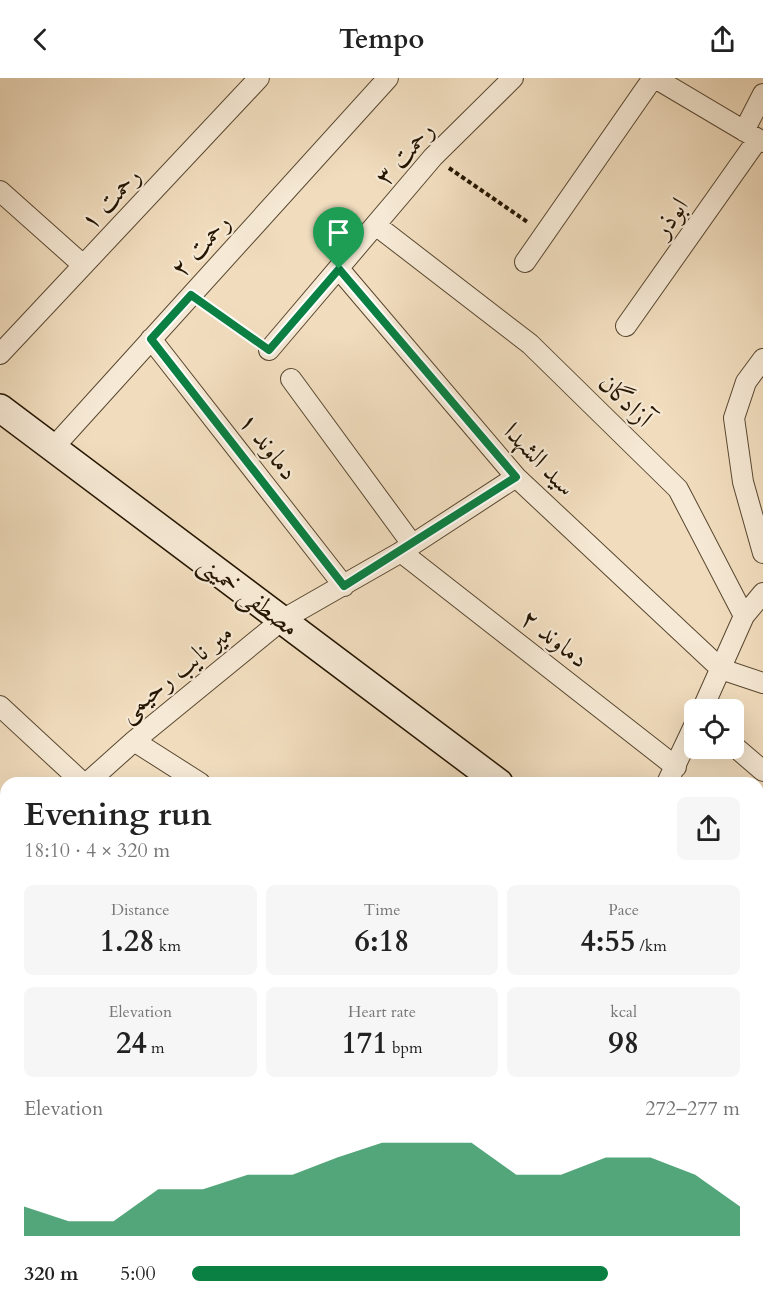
<!DOCTYPE html>
<html lang="en">
<head>
<meta charset="utf-8">
<style>
  :root { --surface:#fff; --page:#f6f6f6; --text:#222; --muted:#767676; --accent:#0b8043 }
  body { margin:0; font-family:Cardo,Amiri,serif; background:var(--page); color:var(--text); height:100vh; display:flex; flex-direction:column; font-size:22px; white-space:nowrap }
  * { box-sizing:border-box; margin:0 }
  p { font-size:20px; color:var(--muted) }
  .icon { flex:none; width:33px; height:33px; fill:none; stroke:currentColor; stroke-width:2; stroke-linecap:round; stroke-linejoin:round }
  .map { position:relative; flex:1; overflow:hidden }
  .panel { position:absolute; left:0px; top:699px; width:764px; height:532px; display:flex; flex-direction:column; background:var(--surface); border-radius:18px 18px 0 0; box-shadow:0 6px 24px #0002 }
  .panel>* { flex:none }
  .buttons { position:absolute; left:684px; top:621px; display:grid; gap:12px }
  .buttons a { display:grid; place-items:center; width:60px; height:60px; border-radius:9px; background:var(--surface); box-shadow:0 6px 24px #0002; font-size:30px }
  .pin { position:absolute; display:grid; place-items:center; width:51px; height:51px; color:#fff; margin:-62px -26px; border-radius:50% 50% 50% 0; rotate:-45deg; box-shadow:0 0 6px #0007 }
  .pin .icon { rotate:45deg }
  .round { display:grid; place-items:center; flex:none; width:63px; height:63px; border-radius:9px; background:var(--page) }
  .headline { display:flex; align-items:center; justify-content:space-between; height:102px; padding:0 24px }
  h1 { font-size:33px; font-weight:800; line-height:45px }
  .stats { display:grid; grid-template-columns:repeat(3,1fr); gap:9px; height:102px; padding:6px 24px }
  .stats div { display:grid; align-content:center; border-radius:9px; background:var(--page); text-align:center }
  .stats b { font-size:30px; font-weight:800 }
  .stats small { font-size:16px; font-weight:400 }
  .stats p { font-size:16px }
  .chart { height:168px; padding:12px 24px }
  .chart p { display:flex; justify-content:space-between }
  .chart svg { width:100%; height:108px; margin-top:6px; fill:var(--accent); opacity:.7 }
  ul { padding:0 24px; list-style:none; font-size:20px }
  li { display:grid; grid-template-columns:96px 72px 1fr; align-items:center; height:45px }
  li i { height:15px; border-radius:8px; background:var(--accent) }
  header { display:flex; justify-content:space-between; align-items:center; height:78px; padding:0 24px; background:var(--surface); font-size:27px; font-weight:800 }
  .map>svg:first-child { display:block }
  .lines { fill:none; stroke-linecap:round; stroke-linejoin:round }
  .street-casing { stroke:#584730; stroke-width:22 }
  .secondary-casing { stroke:#251500; stroke-width:30 }
  .path { stroke:#251500; stroke-width:4; stroke-dasharray:4.5 3; stroke-linecap:butt }
  .street { stroke:#f6e9d5; stroke-width:20 }
  .secondary { stroke:#f6e9d5; stroke-width:27 }
  .route-casing { stroke:#fff; stroke-width:12 }
  .route { stroke:#0b8043; stroke-width:8 }
  .labels { text-anchor:middle; stroke-width:4.5; stroke-linejoin:round; paint-order:stroke }
  .street-label { font-size:26px; fill:#251500; stroke:#f6e9d5 }
</style>
</head>
<body>
<header><svg class="icon" aria-label="back" viewBox="0 0 24 24"><path d="M15 5l-7 7 7 7"/></svg>Tempo<svg class="icon" aria-label="share" viewBox="0 0 24 24"><path d="M12 15V3M7 8l5-5 5 5M5 13v7h14v-7"/></svg></header>
<div class="map">
<svg width="763" height="1231" viewBox="0 0 763 1231">
  <rect width="100%" height="100%" fill="#f1ddbe"/>
  <filter id="stains"><feTurbulence type="fractalNoise" baseFrequency=".00333" numOctaves="4"/><feColorMatrix values="0 0 0 0 .2 0 0 0 0 .09 0 0 0 0 .02 0 0 0 .5 -.17"/></filter>
  <radialGradient id="worn" r=".72"><stop offset=".6" stop-color="#630" stop-opacity="0"/><stop offset="1" stop-color="#630" stop-opacity=".3"/></radialGradient>
  <g class="lines">
    <defs>
      <path id="street" d="M 655,0 L 763,64
        M 744,53 L 763,16
        M 0,113 L 83,187
        M 377,148 L 530,266 L 678,411 L 744,538 L 702,632
        M 525,184 L 653,0
        M 339,191 L 516,399 L 721,591 L 763,605
        M 626,248 L 758,61
        M 151,261 L 344,508
        M 269,272 L 433,79 L 513,0
        M 0,276 L 259,0
        M 763,281 L 746,304 L 734,340 L 743,404 L 763,475
        M 291,301 L 412,466
        M 53,370 L 388,0
        M 401,474 L 676,689
        M 744,538 L 763,515
        M 0,628 L 83,705
        M 134,663 L 200,705
        M 734,668 L 763,693
        M 87,705 L 134,663 L 282,542 L 401,474 L 516,399
        M 667,705 L 694,648
        M 0,784 L 6,778
        M 0,902 L 6,907
        M 758,1048 L 763,1041
        M 758,1215 L 763,1207
        M 334,1226 L 340,1231
        M 541,1226 L 549,1231
        M 485,1231 L 489,1226
        M 626,1231 L 630,1226
        M 745,1231 L 749,1226"/>
      <path id="secondary" d="M 0,330 L 499,705
        M 758,852 L 763,855
        M 356,1231 L 360,1226"/>
    </defs>
    <use href="#street" class="street-casing"/>
    <use href="#secondary" class="secondary-casing"/>
    <path class="path" d="M 449,90 L 529,145
      M 206,228 L 254,261"/>
    <use href="#street" class="street"/>
    <use href="#secondary" class="secondary"/>
  </g>
  <g class="lines">
    <defs>
      <path id="route" d="M 339,191 L 516,399 L 344,508 L 151,261 L 191,217 L 269,272 Z"/>
    </defs>
    <use href="#route" class="route-casing"/>
    <use href="#route" class="route"/>
  </g>
  <g class="labels">
    <g class="street-label">
      <text transform="translate(404 75) rotate(-49)" y="9">رحمت ۳</text>
      <text transform="translate(110 120) rotate(-47)" y="9">رحمت ۱</text>
      <text transform="translate(670 139) rotate(-55)" y="9">ابوذر</text>
      <text transform="translate(200 167) rotate(-48)" y="9">رحمت ۲</text>
      <text transform="translate(626 322) rotate(44)" y="9">آزادگان</text>
      <text transform="translate(269 368) rotate(52)" y="9">دماوند ۱</text>
      <text transform="translate(540 381) rotate(46)" y="9">سید الشهدا</text>
      <text transform="translate(249 517) rotate(37)" y="9">مصطفی خمینی</text>
      <text transform="translate(555 560) rotate(38)" y="9">دماوند ۲</text>
      <text transform="translate(175 594) rotate(-39)" y="9">میر نایب رحیمی</text>
    </g>
  </g>
  <rect width="100%" height="100%" filter="url(#stains)"/>
  <rect width="100%" height="100%" fill="url(#worn)"/>
</svg>
<div class="buttons">
<a><svg class="icon" aria-label="locate" viewBox="0 0 24 24"><circle cx="12" cy="12" r="6"/><path d="M12 2v4M12 18v4M2 12h4M18 12h4"/></svg></a>
</div>
<div class="pin" style="left:339px;top:191px;background:#1e9e55"><svg class="icon" aria-label="arrive" viewBox="0 0 24 24"><path d="M6 21V4h12l-3 4 3 4H6"/></svg></div>
<section class="panel">
<div class="headline"><div><h1>Evening run</h1><p>18:10 · 4 × 320 m</p></div><a class="round"><svg class="icon" aria-label="share" viewBox="0 0 24 24"><path d="M12 15V3M7 8l5-5 5 5M5 13v7h14v-7"/></svg></a></div>
<div class="stats">
<div><p>Distance</p><b>1.28<small> km</small></b></div>
<div><p>Time</p><b>6:18</b></div>
<div><p>Pace</p><b>4:55<small> /km</small></b></div>
</div>
<div class="stats">
<div><p>Elevation</p><b>24<small> m</small></b></div>
<div><p>Heart rate</p><b>171<small> bpm</small></b></div>
<div><p>kcal</p><b>98</b></div>
</div>
<div class="chart"><p><span>Elevation</span>272–277 m</p>
<svg viewBox="0 0 160 44" preserveAspectRatio="none"><path d="M0 44V32L10 38L20 38L30 25L40 25L50 19L60 19L70 12L80 6L90 6L100 6L110 19L120 19L130 12L140 12L150 19L160 32V44z"/></svg>
</div>
<ul>
<li><b>320 m</b>5:00<i style="width:76%"></i></li>
</ul>
</section>
</div>
</body>
</html>
